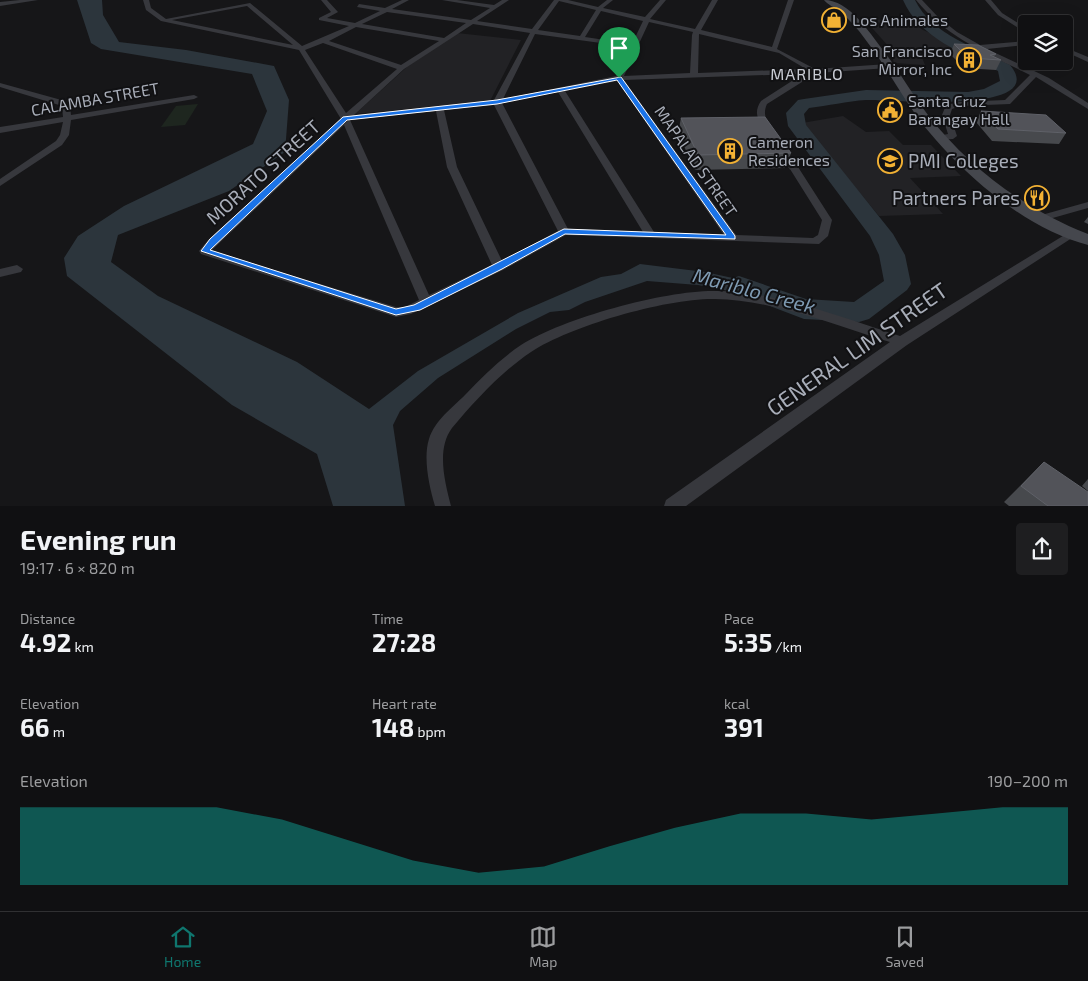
<!DOCTYPE html>
<html lang="en">
<head>
<meta charset="utf-8">
<style>
  :root { --surface:#101012; --page:#1e1e20; --text:#f1f3f6; --muted:#9c9d9f; --line:#303032; --accent:#0f766e }
  body { margin:0; font-family:"Exo 2",sans-serif; background:var(--page); color:var(--text); height:100vh; display:flex; flex-direction:column; font-size:19px; white-space:nowrap }
  * { box-sizing:border-box; margin:0 }
  p { font-size:16px; color:var(--muted) }
  .icon { flex:none; width:28px; height:28px; fill:none; stroke:currentColor; stroke-width:2; stroke-linecap:round; stroke-linejoin:round }
  .map { position:relative; height:506px; overflow:hidden }
  .sheet { display:flex; flex-direction:column; background:var(--surface); flex:1 }
  .sheet>* { flex:none }
  .controls { position:absolute; left:1018px; top:15px; display:grid; gap:10px }
  .controls a { display:grid; place-items:center; width:55px; height:55px; border-radius:5px; background:var(--surface); box-shadow:0 5px 20px #0002,0 0 0 1px var(--line); font-size:25px }
  .pin { position:absolute; display:grid; place-items:center; width:42px; height:42px; color:#fff; margin:-51px -21px; border-radius:50% 50% 50% 0; rotate:-45deg; box-shadow:0 0 5px #0007 }
  .pin .icon { rotate:45deg }
  .round { display:grid; place-items:center; flex:none; width:52px; height:52px; border-radius:5px; background:var(--page) }
  .summary { display:flex; align-items:center; justify-content:space-between; height:85px; padding:0 20px }
  h1 { font-size:28px; font-weight:700; line-height:38px }
  .stats { display:grid; grid-template-columns:repeat(3,1fr); gap:8px; height:85px; padding:5px 20px }
  .stats div { display:grid; align-content:center }
  .stats b { font-size:25px; font-weight:700 }
  .stats small { font-size:14px; font-weight:400 }
  .stats p { font-size:14px }
  .chart { height:140px; padding:10px 20px }
  .chart p { display:flex; justify-content:space-between }
  .chart svg { width:100%; height:90px; margin-top:5px; fill:var(--accent); opacity:.7 }
  .tabs { display:flex; justify-content:space-around; align-items:center; height:70px; border-top:1px solid var(--line); background:var(--surface); font-size:14px; color:var(--muted) }
  .tabs a { display:grid; justify-items:center; gap:2px }
  .tabs .selected { color:var(--accent) }
  .map>svg:first-child { display:block }
  .built { fill:#222225 }
  .green { fill:#1e261f }
  .water { fill:#2c353c }
  .lines { fill:none; stroke-linecap:round; stroke-linejoin:round }
  .river { fill:#2c353c; fill-rule:evenodd }
  .minor-tunnel { stroke:#333438; stroke-width:9; stroke-dasharray:9 5; stroke-linecap:butt }
  .minor { fill:#37383d; fill-rule:evenodd }
  .secondary { fill:#45474d; fill-rule:evenodd }
  .wall { fill:#47494d }
  .building { fill:#525359; stroke:#5f6168 }
  .route { fill:#1a73e8; stroke:#fff; fill-rule:evenodd }
  .labels { text-anchor:middle; stroke-width:4; stroke-linejoin:round; paint-order:stroke }
  .far-poi-label { font-size:16px; fill:#a8adb8; stroke:#111113; text-anchor:start }
  .far-neighbourhood-label { font-size:16px; letter-spacing:1px; fill:#c9ccd4; stroke:#111113 }
  .far-street-label { font-size:16px; fill:#a8adb8; stroke:#111113 }
  .poi-label { font-size:19px; fill:#a8adb8; stroke:#111113; text-anchor:start }
  .street-label { font-size:19px; fill:#a8adb8; stroke:#111113 }
  .water-label { font-size:20px; font-style:italic; fill:#7f9bb3; stroke:#111113 }
  .near-street-label { font-size:22px; fill:#a8adb8; stroke:#111113 }
</style>
</head>
<body>
<div class="map">
<svg width="1088" height="506" viewBox="0 0 1088 506">
  <rect width="100%" height="100%" fill="#161618"/>
  <path class="built" d="M 864,19 L 910,21 L 923,30 L 952,42 L 968,53 L 919,50 L 925,65 L 894,63 L 890,48 Z
    M 457,33 L 521,40 L 490,101 L 355,114 L 408,66 Z
    M 843,116 L 866,132 L 889,131 L 903,145 L 931,145 L 961,176 L 910,178 L 943,214 L 879,216 L 802,123 Z"/>
  <path class="green" d="M 198,104 L 185,125 L 161,127 L 176,106 Z"/>
  <path class="water" d="M 77,0 L 102,0 L 103,15 L 119,42 L 186,50 L 274,66 L 289,100 L 285,152 L 229,191 L 118,235 L 111,262 L 158,296 L 297,362 L 369,409 L 418,371 L 518,313 L 601,277 L 621,274 L 640,264 L 705,272 L 765,285 L 771,299 L 698,285 L 647,281 L 585,302 L 569,310 L 550,312 L 516,329 L 438,378 L 400,411 L 393,425 L 405,506 L 333,506 L 317,454 L 232,405 L 67,276 L 64,258 L 78,236 L 124,206 L 253,144 L 267,111 L 252,74 L 101,49 L 91,43 Z"/>
  <g class="lines">
    <path class="river" d="M 903,0 L 915,0 C 932,35 977,48 1010,65 C 1052,116 884,99 866,100 C 847,101 828,106 809,108 L 804,114 L 806,125 L 893,234 L 905,255 L 911,284 L 907,290 L 869,319 L 859,322 L 804,319 L 730,291 L 726,285 L 730,279 L 739,276 L 806,299 L 854,302 L 884,281 L 879,255 L 870,236 L 788,126 L 786,113 L 798,100 L 804,99 L 866,90 L 968,92 L 984,89 L 1000,81 L 998,71 C 964,53 920,39 903,0 Z"/>
    <path class="minor-tunnel" d="M 781,148 L 795,169"/>
    <path class="minor" d="M 20,0 L 38,0 L 0,6 L 0,2 Z
      M 143,0 L 149,0 L 151,8 L 166,19 L 250,3 L 302,46 L 349,26 L 319,20 L 319,18 L 331,12 L 321,0 L 327,0 L 338,12 L 327,18 L 355,23 L 380,11 L 357,7 L 359,4 L 385,8 L 402,0 L 409,0 L 392,9 L 471,20 L 490,8 L 442,0 L 457,0 L 494,5 L 502,0 L 509,0 L 477,21 L 532,29 L 554,0 L 568,0 L 598,7 L 607,0 L 613,0 L 603,8 L 645,17 L 660,0 L 666,0 L 650,19 L 695,29 L 712,0 L 718,0 L 701,30 L 772,47 L 788,0 L 794,0 L 777,49 L 815,69 L 888,64 L 892,66 L 888,68 L 803,74 L 802,82 L 767,104 C 762,115 767,121 773,129 L 769,132 L 766,131 C 758,120 753,113 761,101 L 795,79 L 796,74 L 624,80 L 736,235 L 813,238 L 818,235 L 822,220 L 790,169 L 795,166 L 798,167 L 832,220 L 828,236 L 819,244 L 566,235 L 503,270 L 411,314 L 396,317 L 201,254 L 199,251 L 209,239 L 341,119 L 299,50 L 161,21 L 146,10 ZM 559,1 L 596,10 L 580,36 L 538,30 ZM 247,6 L 293,45 L 172,20 ZM 601,11 L 643,21 L 632,44 L 585,37 ZM 387,12 L 466,23 L 444,38 L 362,24 ZM 649,22 L 693,32 L 692,35 L 690,73 L 624,76 ZM 473,24 L 530,33 L 494,100 L 354,115 L 404,69 ZM 356,27 L 439,41 L 401,65 L 329,41 ZM 535,34 L 630,47 L 616,76 L 503,99 ZM 699,34 L 779,53 L 806,69 L 698,73 ZM 323,43 L 397,69 L 346,113 L 305,50 ZM 617,81 L 724,235 L 654,232 L 565,91 ZM 558,92 L 643,232 L 568,229 L 502,103 ZM 494,105 L 558,231 L 502,261 L 457,167 L 444,110 ZM 436,111 L 447,167 L 492,265 L 429,295 L 350,120 ZM 344,125 L 419,300 L 405,307 L 396,307 L 211,251 Z
      M 916,0 L 922,0 L 938,17 L 957,32 L 980,45 L 1026,41 L 1026,45 L 987,49 L 1049,78 L 1088,103 L 1088,109 L 1036,77 L 1010,104 L 960,106 L 952,109 L 950,115 L 957,136 L 953,139 L 938,140 L 938,136 L 948,134 L 942,115 L 946,105 L 960,102 L 1005,100 L 1030,75 C 988,54 946,37 916,0 Z
      M 985,0 L 991,0 L 1002,13 L 1026,28 L 1026,33 L 998,15 Z
      M 1064,47 L 1088,57 L 1088,62 L 1064,51 Z
      M 0,83 L 65,101 L 70,106 L 71,115 L 194,95 L 198,97 L 194,99 L 71,120 L 69,135 L 62,145 L 0,186 L 0,179 L 56,141 L 60,135 L 63,122 L 0,133 L 0,127 L 63,117 L 62,107 L 59,105 L 0,87 Z
      M 1088,202 L 1088,208 L 1042,221 L 1037,218 L 1038,216 Z
      M 1071,231 L 1075,232 L 1076,234 L 1075,236 L 907,345 L 686,506 L 664,506 L 666,500 L 890,342 C 834,325 774,300 715,299 C 667,298 570,326 531,352 C 501,372 475,401 452,428 C 436,449 445,483 451,506 L 435,506 C 429,486 423,458 429,439 C 435,420 452,408 465,395 C 482,377 500,359 521,345 C 564,318 663,291 713,291 C 773,290 843,318 900,336 Z
      M 17,265 L 23,269 L 21,272 L 0,277 L 0,269 Z"/>
    <path class="secondary" d="M 824,0 C 849,0 869,32 883,50 C 899,71 912,94 928,115 C 969,168 1026,210 1088,234 L 1088,245 C 1025,229 960,172 921,122 C 901,95 886,66 865,39 C 858,29 849,19 839,11 C 834,7 828,5 824,0 Z"/>
  </g>
  <path class="wall" d="M 954,44 L 996,54 L 994,57 L 1001,60 L 996,70 L 964,68 L 950,54 Z
    M 981,111 L 1066,133 L 1059,144 L 992,141 L 976,122 Z
    M 681,118 L 791,153 L 786,168 L 695,170 L 678,133 Z
    M 1088,217 L 1088,224 L 1084,222 Z
    M 1044,462 L 1088,506 L 1009,506 L 1004,502 Z
    M 1088,479 L 1088,491 L 1082,486 Z"/>
  <path class="building" d="M 954,44 L 978,45 L 996,54 L 990,55 L 1001,60 L 968,58 Z
    M 981,111 L 1046,115 L 1066,133 L 998,129 Z
    M 765,117 L 791,153 L 698,155 L 681,118 Z
    M 1044,462 L 1088,492 L 1088,506 L 1048,506 L 1021,486 Z"/>
  <path class="route" d="M 621,77 L 735,236 L 735,239 L 565,234 L 502,269 L 420,310 L 396,315 L 201,251 L 210,239 L 343,117 L 497,100 ZM 617,80 L 726,235 L 564,229 L 414,305 L 396,309 L 210,250 L 347,120 L 497,104 Z"/>
  <defs>
    <symbol id="shop-ring" viewBox="-11 -11 22 22"><circle r="9.5" fill="#111113" stroke="#f2b134" stroke-width="1.5"/><path d="M-5-2.5h2.3a2.7 3.5 0 0 1 5.4 0H5L5.5 6h-11ZM-1.5-2.5h3a1.5 2.3 0 0 0-3 0Z" fill="#f2b134"/></symbol>
    <symbol id="building-ring" viewBox="-11 -11 22 22"><circle r="9.5" fill="#111113" stroke="#f2b134" stroke-width="1.5"/><path d="M-4-6H4V6H1V3H-1V6H-4ZM-2.5-4.3h1.7v1.8h-1.7ZM.8-4.3h1.7v1.8H.8ZM-2.5-1h1.7V.8h-1.7ZM.8-1h1.7V.8H.8Z" fill="#f2b134"/></symbol>
    <symbol id="civic-ring" viewBox="-11 -11 22 22"><circle r="9.5" fill="#111113" stroke="#f2b134" stroke-width="1.5"/><path d="M-.6-6.5H3V-4.5H.6V-3L4-1V1h2V6H-6V1h2V-1L-.6-3ZM-1.2 2.5V6h2.4V2.5Z" fill="#f2b134"/></symbol>
    <symbol id="university-ring" viewBox="-11 -11 22 22"><circle r="9.5" fill="#111113" stroke="#f2b134" stroke-width="1.5"/><path d="M0-5L7-2L0 1L-7-2ZM-4 1L0 2.5L4 1V4Q0 6-4 4Z" fill="#f2b134"/></symbol>
    <symbol id="restaurant-ring" viewBox="-11 -11 22 22"><circle r="9.5" fill="#111113" stroke="#f2b134" stroke-width="1.5"/><path d="M-5-6h1v4h1v-4h1v4h1v-4h1v5L-1.5 .5V6h-2V.5L-5-1ZM5-6V6H3V1.5H1.5Q1.5-4 5-6Z" fill="#f2b134"/></symbol>
  </defs>
  <g fill-rule="evenodd">
    <use href="#shop-ring" x="820" y="6" width="28" height="28"/>
    <use href="#building-ring" x="955" y="46" width="28" height="28"/>
    <use href="#civic-ring" x="876" y="96" width="28" height="28"/>
    <use href="#building-ring" x="716" y="137" width="28" height="28"/>
    <use href="#university-ring" x="876" y="147" width="28" height="28"/>
    <use href="#restaurant-ring" x="1023" y="184" width="28" height="28"/>
  </g>
  <g class="labels">
    <g class="far-poi-label">
      <text x="852" y="26">Los Animales</text>
      <text x="952" y="57" text-anchor="end">San Francisco<tspan x="952" dy="18">Mirror, Inc</tspan></text>
      <text x="908" y="107">Santa Cruz<tspan x="908" dy="18">Barangay Hall</tspan></text>
      <text x="748" y="148">Cameron<tspan x="748" dy="18">Residences</tspan></text>
    </g>
    <g class="far-neighbourhood-label">
      <text x="807" y="80">MARIBLO</text>
    </g>
    <g class="far-street-label">
      <text transform="translate(95 99) rotate(-10)" y="6">CALAMBA STREET</text>
      <text transform="translate(696 161) rotate(55)" y="6">MAPALAD STREET</text>
    </g>
    <g class="poi-label">
      <text x="908" y="168">PMI Colleges</text>
      <text x="1020" y="205" text-anchor="end">Partners Pares</text>
    </g>
    <g class="street-label">
      <text transform="translate(263 172) rotate(-42)" y="7">MORATO STREET</text>
    </g>
    <g class="water-label">
      <text transform="translate(754 291) rotate(15)" y="7">Mariblo Creek</text>
    </g>
    <g class="near-street-label">
      <text transform="translate(857 349) rotate(-35)" y="8">GENERAL LIM STREET</text>
    </g>
  </g>
</svg>
<div class="controls">
<a><svg class="icon" aria-label="layers" viewBox="0 0 24 24"><path d="M12 4l9 5-9 5-9-5zM3 14l9 5 9-5"/></svg></a>
</div>
<div class="pin" style="left:619px;top:78px;background:#1e9e55"><svg class="icon" aria-label="arrive" viewBox="0 0 24 24"><path d="M6 21V4h12l-3 4 3 4H6"/></svg></div>
</div>
<section class="sheet">
<div class="summary"><div><h1>Evening run</h1><p>19:17 · 6 × 820 m</p></div><a class="round"><svg class="icon" aria-label="share" viewBox="0 0 24 24"><path d="M12 15V3M7 8l5-5 5 5M5 13v7h14v-7"/></svg></a></div>
<div class="stats">
<div><p>Distance</p><b>4.92<small> km</small></b></div>
<div><p>Time</p><b>27:28</b></div>
<div><p>Pace</p><b>5:35<small> /km</small></b></div>
</div>
<div class="stats">
<div><p>Elevation</p><b>66<small> m</small></b></div>
<div><p>Heart rate</p><b>148<small> bpm</small></b></div>
<div><p>kcal</p><b>391</b></div>
</div>
<div class="chart"><p><span>Elevation</span>190–200 m</p>
<svg viewBox="0 0 160 44" preserveAspectRatio="none"><path d="M0 44V6L10 6L20 6L30 6L40 12L50 22L60 32L70 38L80 35L90 25L100 16L110 9L120 9L130 12L140 9L150 6L160 6V44z"/></svg>
</div>
</section>
<nav class="tabs">
<a class="selected"><svg class="icon" aria-label="home" viewBox="0 0 24 24"><path d="M3 11l9-7 9 7M6 9v11h12V9"/></svg>Home</a>
<a><svg class="icon" aria-label="map" viewBox="0 0 24 24"><path d="M3 6l6-2 6 2 6-2v14l-6 2-6-2-6 2zM9 4v14M15 6v14"/></svg>Map</a>
<a><svg class="icon" aria-label="saved" viewBox="0 0 24 24"><path d="M7 4h10v16l-5-4-5 4z"/></svg>Saved</a>
</nav>
</body>
</html>
